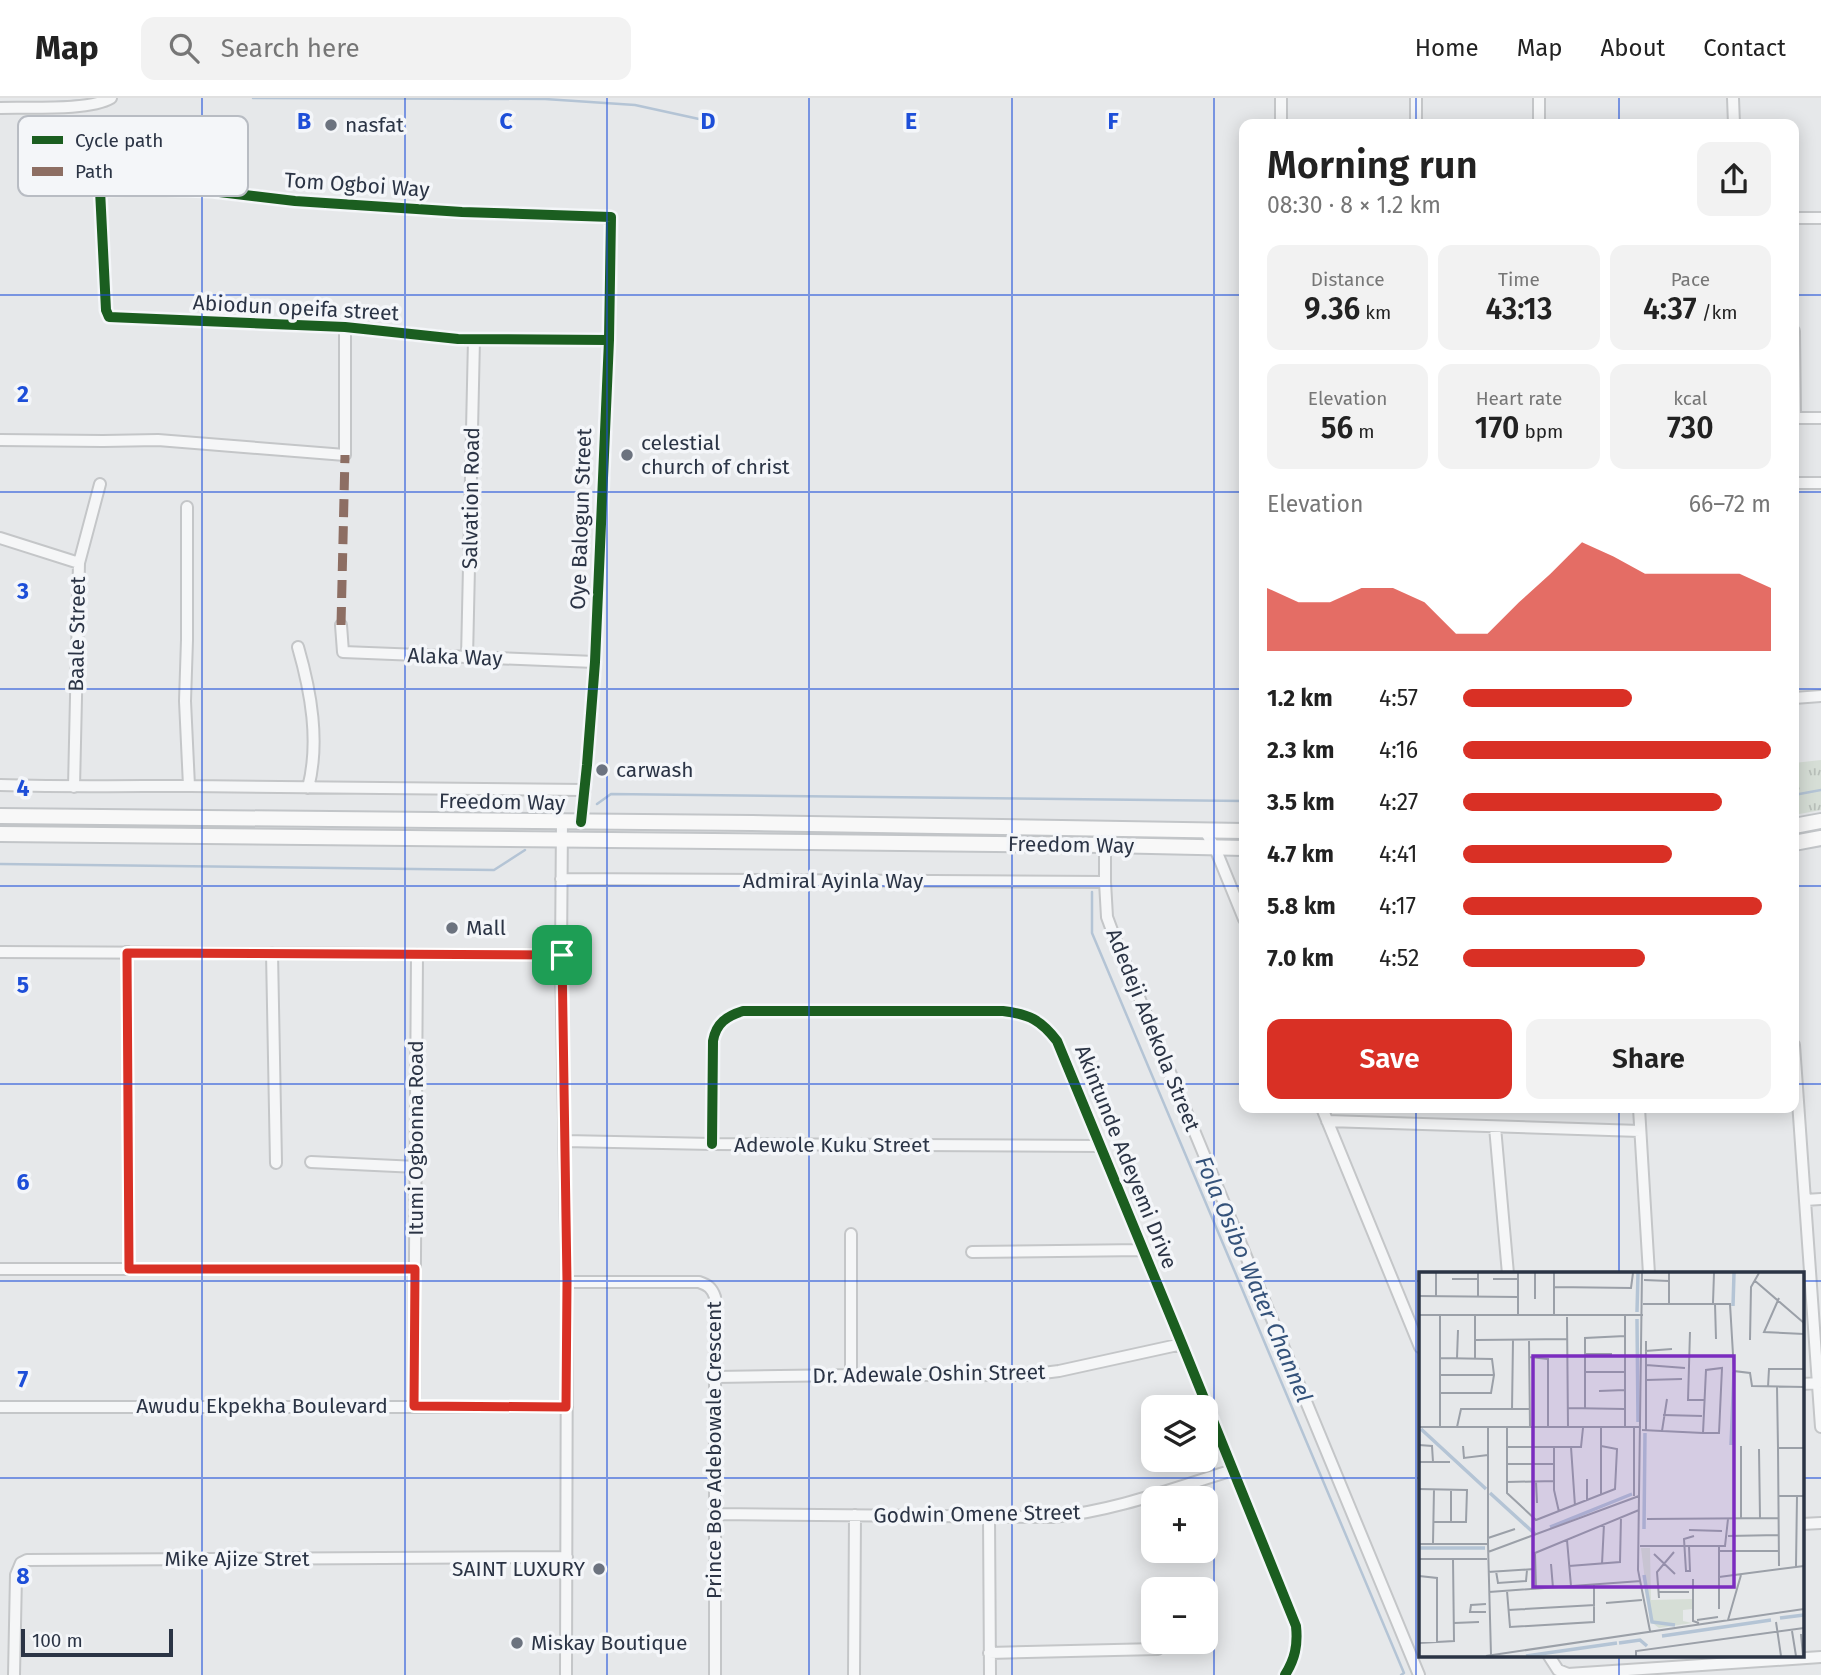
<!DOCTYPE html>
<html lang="en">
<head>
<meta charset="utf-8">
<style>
  :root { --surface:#fff; --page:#f2f2f2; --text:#222; --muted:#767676; --line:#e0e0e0; --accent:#d93025 }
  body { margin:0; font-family:"Fira Sans",sans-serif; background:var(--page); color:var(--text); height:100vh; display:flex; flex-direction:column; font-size:26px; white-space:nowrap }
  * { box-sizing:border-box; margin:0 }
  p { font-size:23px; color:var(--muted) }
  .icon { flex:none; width:38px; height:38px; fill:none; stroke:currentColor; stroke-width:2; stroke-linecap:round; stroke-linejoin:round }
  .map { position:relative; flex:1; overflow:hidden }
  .side { position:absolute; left:1239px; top:21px; width:560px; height:994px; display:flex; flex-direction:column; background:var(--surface); border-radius:14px; box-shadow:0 4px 18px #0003 }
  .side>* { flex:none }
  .buttons { position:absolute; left:1141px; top:1297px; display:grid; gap:14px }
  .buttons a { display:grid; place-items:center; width:77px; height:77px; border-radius:14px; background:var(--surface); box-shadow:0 4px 18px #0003; font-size:35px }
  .scale { position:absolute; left:21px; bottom:18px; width:152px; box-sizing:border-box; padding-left:7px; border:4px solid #2b3445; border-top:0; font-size:19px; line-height:24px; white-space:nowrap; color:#2b3445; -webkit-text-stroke:5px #f4f6f9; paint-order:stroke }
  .pin { position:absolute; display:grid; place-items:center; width:60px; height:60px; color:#fff; margin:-30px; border-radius:14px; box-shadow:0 4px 10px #0006 }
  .round { display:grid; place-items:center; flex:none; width:74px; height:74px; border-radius:14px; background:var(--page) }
  .overview { display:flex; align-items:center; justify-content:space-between; height:119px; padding:0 28px }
  h1 { font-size:38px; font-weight:600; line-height:52px }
  .figures { display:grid; grid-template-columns:repeat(3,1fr); gap:10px; height:119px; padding:7px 28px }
  .figures div { display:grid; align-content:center; border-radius:14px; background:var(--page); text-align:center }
  .figures b { font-size:30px; font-weight:600 }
  .figures small { font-size:19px; font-weight:400 }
  .figures p { font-size:19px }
  .chart { height:196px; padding:14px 28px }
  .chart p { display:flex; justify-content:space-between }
  .chart svg { width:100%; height:126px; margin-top:7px; fill:var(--accent); opacity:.7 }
  .action { display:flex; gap:14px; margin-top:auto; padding:14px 28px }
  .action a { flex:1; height:80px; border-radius:14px; background:var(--accent); color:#fff; font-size:28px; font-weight:600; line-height:80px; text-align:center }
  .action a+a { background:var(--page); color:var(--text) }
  ul { padding:0 28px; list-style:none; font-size:23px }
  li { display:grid; grid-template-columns:112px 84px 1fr; align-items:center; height:52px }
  li i { height:18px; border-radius:9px; background:var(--accent) }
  header { display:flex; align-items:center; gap:42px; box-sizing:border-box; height:98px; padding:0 35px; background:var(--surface); border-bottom:2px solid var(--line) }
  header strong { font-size:33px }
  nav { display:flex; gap:38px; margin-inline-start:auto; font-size:24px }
  .search { width:490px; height:63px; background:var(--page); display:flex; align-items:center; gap:18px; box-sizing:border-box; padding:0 24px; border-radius:14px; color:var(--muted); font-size:26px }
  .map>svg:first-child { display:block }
  .grass { fill:url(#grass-tufts) }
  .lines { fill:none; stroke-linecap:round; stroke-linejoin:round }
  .stream { stroke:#b4c4d5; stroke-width:2.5 }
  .minor-casing { stroke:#c4c6c8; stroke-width:14 }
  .major-casing { stroke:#c2c5c8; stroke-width:18 }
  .minor { stroke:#f5f6f7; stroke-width:10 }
  .major { stroke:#f8f8f8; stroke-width:14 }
  .quiet { stroke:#8d6e63; stroke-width:9; stroke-dasharray:18 9; stroke-linecap:butt }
  .cycleway-casing { stroke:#f4f6f9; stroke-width:15 }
  .cycleway { stroke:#1b5e20; stroke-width:10 }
  .route-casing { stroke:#fff; stroke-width:14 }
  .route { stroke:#d93025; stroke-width:9 }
  .grid { fill:none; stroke:#1d4ed8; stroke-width:2; stroke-opacity:0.55 }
  .poi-dot { fill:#6c737f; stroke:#f4f6f9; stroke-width:2.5 }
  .labels { text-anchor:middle; stroke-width:7; stroke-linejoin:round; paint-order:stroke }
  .poi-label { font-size:21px; fill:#2b3445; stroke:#f4f6f9; text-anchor:start }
  .street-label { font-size:21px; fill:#2b3445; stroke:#f4f6f9 }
  .water-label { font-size:23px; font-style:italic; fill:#34527a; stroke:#f4f6f9 }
  .inset-river { fill:none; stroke:#b4c4d5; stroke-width:3.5 }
  .inset-road { fill:none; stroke:#9ba0a8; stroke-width:2 }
  .view { fill:#7b2cbf; fill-opacity:0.15; stroke:#7b2cbf; stroke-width:3.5 }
  .inset-edge { fill:none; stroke:#2b3445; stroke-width:3.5 }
  .key { fill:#f4f6f9; stroke:#b8bcc3; stroke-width:2 }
  .key-label { font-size:19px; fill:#2b3445 }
  .grid-label { font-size:23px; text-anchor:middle; font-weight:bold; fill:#1d4ed8; stroke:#f4f6f9; stroke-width:7; stroke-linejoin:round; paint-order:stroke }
</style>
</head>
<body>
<header>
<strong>Map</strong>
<div class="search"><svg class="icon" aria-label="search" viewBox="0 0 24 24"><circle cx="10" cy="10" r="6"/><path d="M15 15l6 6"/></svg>Search here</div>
<nav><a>Home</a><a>Map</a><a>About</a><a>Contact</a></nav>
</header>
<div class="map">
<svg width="1821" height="1577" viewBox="0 0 1821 1577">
  <defs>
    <pattern id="grass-tufts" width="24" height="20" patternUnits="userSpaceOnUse" patternTransform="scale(1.75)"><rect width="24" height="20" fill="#d6ded6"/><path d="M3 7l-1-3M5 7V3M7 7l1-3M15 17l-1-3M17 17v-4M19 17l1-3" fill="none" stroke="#b8bfb9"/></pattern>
  </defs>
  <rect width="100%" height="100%" fill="#e6e8ea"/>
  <path class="grass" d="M 1821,662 L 1821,712 L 1794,717 L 1794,665 Z"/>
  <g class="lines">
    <path class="stream" d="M 253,0 L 545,1 L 635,7 L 699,21
      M 44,5 L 90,2
      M 1794,697 L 1821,692
      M 597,706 L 611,696 L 1244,703
      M 0,766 L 494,772 L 525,752
      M 1092,794 L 1092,835 L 1404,1575 L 1401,1577"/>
    <defs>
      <path id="minor" d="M 1281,0 L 1281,26
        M 1416,0 L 1416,26
        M 1539,0 L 1539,26
        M 1733,0 L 1734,26
        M 0,10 C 28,9 89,13 111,0
        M 1794,120 L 1821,120
        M 1794,233 L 1795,320
        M 1794,320 L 1821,320
        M 0,342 L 103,343 L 158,342 L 345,357 L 345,229
        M 1794,385 L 1821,385
        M 187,409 L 187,542 L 185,603 L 189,688
        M 0,440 L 79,465
        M 341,527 L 343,554 L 595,564
        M 298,549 C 311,594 320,644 308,690
        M 467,560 L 474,241
        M 1794,600 L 1821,598
        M 0,687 C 64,689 128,688 191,688 C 323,690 454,691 585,692
        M 74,689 L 79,465 L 100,386
        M 562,723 L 561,857 L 567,1184 L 566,1577
        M 581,724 L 587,667 L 595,564 L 609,242 L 611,119 L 462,114 L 295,103 L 211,93 L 151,91 L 100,92 L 106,212 L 109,219 L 345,229 L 458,241 L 609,242
        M 1205,733 L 1215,750 L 1244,821
        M 1105,747 L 1105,784 L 1107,819 L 1117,846 L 1419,1577
        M 561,781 L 1105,784
        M 0,854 L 561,857
        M 127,854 L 129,1171
        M 272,855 L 276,1065
        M 1794,947 L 1821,1329
        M 1322,1010 L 1420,1249
        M 1639,1010 L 1649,1176
        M 1327,1023 L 1640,1033
        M 1495,1029 L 1508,1176
        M 565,1043 L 712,1046 L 1100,1048
        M 712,1046 L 713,943 C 716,925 727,918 743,913 L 1003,913 C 1029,916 1041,922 1057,943 L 1182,1246 L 1296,1528 C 1298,1547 1295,1561 1285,1577
        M 311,1064 L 417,1069
        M 1805,1102 L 1821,1101
        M 851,1136 L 851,1277
        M 972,1154 L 1143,1152
        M 0,1171 L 415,1171
        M 567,1184 L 699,1184 C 708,1187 712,1190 715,1199 L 715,1577
        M 715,1279 L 851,1277 L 1027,1277 L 1059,1273 L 1182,1246
        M 1802,1286 L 1818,1285
        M 414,1308 L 417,856
        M 0,1309 L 567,1309
        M 715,1416 L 1053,1419 C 1115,1413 1174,1390 1233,1372
        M 989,1419 L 990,1577
        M 1802,1426 L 1821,1425
        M 989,1555 L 1158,1551
        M 1549,1558 L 1558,1572 L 1568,1576 L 1821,1559
        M 14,1577 L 16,1477 L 21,1465 L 27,1462 L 567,1459
        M 854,1577 L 855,1417"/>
      <path id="major" d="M 0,718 L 752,725 L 1244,733
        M 1794,728 L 1821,723
        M 0,736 L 1105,747 L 1244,750
        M 1794,745 L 1821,740"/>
    </defs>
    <use href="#minor" class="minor-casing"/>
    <use href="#major" class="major-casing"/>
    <use href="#minor" class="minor"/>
    <use href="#major" class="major"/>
    <path class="quiet" d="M 341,527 L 345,357"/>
    <defs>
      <path id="cycleway" d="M 581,724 L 587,667 L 595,564 L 609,242 L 611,119 L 462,114 L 295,103 L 211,93 L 151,91 L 100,92 L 106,212 L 109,219 L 345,229 L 458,241 L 609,242
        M 712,1046 L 713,943 C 716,925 727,918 743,913 L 1003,913 C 1029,916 1041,922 1057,943 L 1182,1246 L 1296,1528 C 1298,1547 1295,1561 1285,1577"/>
    </defs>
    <use href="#cycleway" class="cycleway-casing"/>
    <use href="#cycleway" class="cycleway"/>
  </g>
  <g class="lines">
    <defs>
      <path id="route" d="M 127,855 L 562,857 L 567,1184 L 566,1309 L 414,1308 L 415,1171 L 129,1171 Z"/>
    </defs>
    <use href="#route" class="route-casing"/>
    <use href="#route" class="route"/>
  </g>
  <path class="grid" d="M 202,0 L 202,1577M 405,0 L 405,1577M 607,0 L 607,1577M 809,0 L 809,1577M 1012,0 L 1012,1577M 1214,0 L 1214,1577M 1416,0 L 1416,26M 1619,0 L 1619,26M 0,197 L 1244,197M 1794,197 L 1821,197M 0,394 L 1244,394M 1794,394 L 1821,394M 0,591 L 1244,591M 1794,591 L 1821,591M 0,788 L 1244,788M 1794,788 L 1821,788M 0,986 L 1244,986M 1794,986 L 1821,986M 1416,1010 L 1416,1577M 1619,1010 L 1619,1176M 0,1183 L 1420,1183M 1802,1183 L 1821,1183M 0,1380 L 1420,1380M 1802,1380 L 1821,1380M 1619,1558 L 1619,1577"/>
  <g class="poi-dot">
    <circle cx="331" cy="27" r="7"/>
    <circle cx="627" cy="357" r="7"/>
    <circle cx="602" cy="672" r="7"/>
    <circle cx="452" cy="830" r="7"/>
    <circle cx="599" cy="1471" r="7"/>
    <circle cx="517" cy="1545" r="7"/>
  </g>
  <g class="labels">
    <g class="poi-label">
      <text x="345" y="34">nasfat</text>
      <text x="641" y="352">celestial<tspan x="641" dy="24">church of christ</tspan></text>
      <text x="616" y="679">carwash</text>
      <text x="466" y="837">Mall</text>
      <text x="585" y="1478" text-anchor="end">SAINT LUXURY</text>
      <text x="531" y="1552">Miskay Boutique</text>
    </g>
    <g class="street-label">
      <text transform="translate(357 87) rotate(4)" y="7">Tom Ogboi Way</text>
      <text transform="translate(296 210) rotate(3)" y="7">Abiodun opeifa street</text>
      <text transform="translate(471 400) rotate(-89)" y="7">Salvation Road</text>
      <text transform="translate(581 421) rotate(-88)" y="7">Oye Balogun Street</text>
      <text transform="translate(77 536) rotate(-89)" y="7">Baale Street</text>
      <text transform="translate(455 559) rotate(2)" y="7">Alaka Way</text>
      <text transform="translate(502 704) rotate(1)" y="7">Freedom Way</text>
      <text transform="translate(1071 747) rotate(1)" y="7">Freedom Way</text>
      <text x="833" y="790">Admiral Ayinla Way</text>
      <text transform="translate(1153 932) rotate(68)" y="7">Adedeji Adekola Street</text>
      <text transform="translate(416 1040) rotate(-90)" y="7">Itumi Ogbonna Road</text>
      <text x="832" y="1054">Adewole Kuku Street</text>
      <text transform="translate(1126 1059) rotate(68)" y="7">Akintunde Adeyemi Drive</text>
      <text transform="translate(929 1276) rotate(-1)" y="7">Dr. Adewale Oshin Street</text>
      <text x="262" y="1315">Awudu Ekpekha Boulevard</text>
      <text transform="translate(714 1352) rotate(-90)" y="7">Prince Boe Adebowale Crescent</text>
      <text transform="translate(977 1416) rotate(-1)" y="7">Godwin Omene Street</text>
      <text x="237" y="1468">Mike Ajize Stret</text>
    </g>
    <g class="water-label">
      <text transform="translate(1254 1181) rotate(67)" y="8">Fola Osibo Water Channel</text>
    </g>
  </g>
  <g transform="translate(1419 1174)">
    <rect width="385" height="385" fill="#e6e8ea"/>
    <path d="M 222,276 L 231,276 L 232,328 L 273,327 L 273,337 L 264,338 L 264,349 L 273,351 L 240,356 L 231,349 Z" fill="#d6ded6"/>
    <path class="inset-river" d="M 314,34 L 315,1M 218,40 L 219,1M 218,47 L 219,150M 2,157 L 67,217M 312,173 L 315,100M 71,221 L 116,262M 131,255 L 213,222M 225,257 L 226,161M 0,276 L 66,276M 225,303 L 233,350 L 256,353M 361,346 L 385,343M 243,364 L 352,348M 200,371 L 221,368 L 228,374M 107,384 L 198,371"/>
    <path class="inset-road" d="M 135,1 L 135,43M 223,1 L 219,298 L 231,359M 33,7 L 59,7M 74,7 L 99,7M 225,8 L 250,9M 335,8 L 385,51M 135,15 L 212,16 L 214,1M 0,24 L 99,25M 17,24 L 17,1M 59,24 L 59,1M 360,26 L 345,60 L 385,62M 116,27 L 116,1M 294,31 L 295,1M 224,32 L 311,32 L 315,99 L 331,101 L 333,114 L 385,115M 250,32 L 250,1M 296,32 L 297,67M 0,43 L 224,43M 21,43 L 21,155M 99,43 L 99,1M 148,45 L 149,156M 271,60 L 269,128 L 286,128M 56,68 L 148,67M 331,68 L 332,15 L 340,1M 110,69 L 111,156M 226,79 L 253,77M 166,82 L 193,82M 111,85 L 129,87 L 129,156M 21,86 L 73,87 L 75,103 L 72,121 L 21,121M 38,86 L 39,58M 56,86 L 56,43M 227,93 L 266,96M 166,100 L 206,100M 21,103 L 75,103M 227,108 L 263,107M 349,115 L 350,97 L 385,97M 358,115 L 359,176M 180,119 L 206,118M 149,136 L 206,137M 166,136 L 166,66 L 206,64M 93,138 L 94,68M 244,143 L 283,144M 0,155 L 222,155M 38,155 L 42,137 L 111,137M 206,155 L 206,43M 69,156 L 69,272M 88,156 L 88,221 L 117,248 L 196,217 L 198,177 L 182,174M 223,158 L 243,159 L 284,161 L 300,161 L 303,96 L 287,98 L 284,161M 227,158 L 227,69M 243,159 L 248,127M 0,173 L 13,174 L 14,190M 44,174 L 45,186 L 69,183M 322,174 L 322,246M 88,175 L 162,175 L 164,156M 135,175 L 135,218 L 140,240M 152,175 L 156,234M 340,177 L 341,246M 0,190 L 31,190M 88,192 L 135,192M 168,207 L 168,229M 117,209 L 118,231M 88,210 L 135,209M 0,217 L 48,218 L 47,250 L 15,250M 32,217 L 32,250M 182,223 L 182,156M 215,224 L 215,155M 359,224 L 385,224M 228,247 L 359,246M 270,258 L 303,259M 309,264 L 360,263M 69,266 L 96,257M 148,268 L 152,314M 14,271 L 15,217M 0,272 L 69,272 L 72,383M 221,274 L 306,274 L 309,247M 270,274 L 271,299 L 267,299 L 265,267 L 275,264M 300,274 L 300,337M 300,279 L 360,279M 69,280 L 220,224M 235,282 L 256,302M 0,287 L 68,287M 132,292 L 134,316M 183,292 L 185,252M 150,294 L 201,290 L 202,245M 360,294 L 359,176 L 385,176M 377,294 L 378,224M 77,299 L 79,311 L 107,309 L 108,298M 69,300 L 115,297M 0,304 L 18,306 L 18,371M 300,305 L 385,294M 274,307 L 274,349 L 280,351M 117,317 L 116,281 L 220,238M 88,319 L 91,355 L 175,350 L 175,313M 70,320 L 222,309M 239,320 L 270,320M 240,326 L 238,300 L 255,280M 187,331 L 223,328M 67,332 L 52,333 L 51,340 L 67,340M 89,338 L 176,333M 278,348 L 299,345M 309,348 L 322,303M 357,350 L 362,384M 35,351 L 60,350M 373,359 L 377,384M 382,362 L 384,384M 0,371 L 35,369 L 34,287M 67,384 L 385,337M 217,384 L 217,379 L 385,356"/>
    <path class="view" d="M 114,84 L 315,84 L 315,315 L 114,315 Z"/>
    <rect width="385" height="385" class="inset-edge"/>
  </g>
  <rect x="18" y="18" width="230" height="80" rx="10" class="key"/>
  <rect x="32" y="38" width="31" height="8" fill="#1b5e20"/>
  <rect x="32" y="69" width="31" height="9" fill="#8d6e63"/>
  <g class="key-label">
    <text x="75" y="49">Cycle path</text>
    <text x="75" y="80">Path</text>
  </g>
  <g class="grid-label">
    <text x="304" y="31">B</text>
    <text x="506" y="31">C</text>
    <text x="708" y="31">D</text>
    <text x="911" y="31">E</text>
    <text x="1113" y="31">F</text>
    <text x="23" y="304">2</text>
    <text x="23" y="501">3</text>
    <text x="23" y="698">4</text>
    <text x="23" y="895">5</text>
    <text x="23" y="1092">6</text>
    <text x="23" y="1289">7</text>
    <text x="23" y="1486">8</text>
  </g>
</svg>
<div class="buttons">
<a><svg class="icon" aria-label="layers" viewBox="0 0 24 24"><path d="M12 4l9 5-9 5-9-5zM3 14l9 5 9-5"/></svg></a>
<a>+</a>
<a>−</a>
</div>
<div class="scale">100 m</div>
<div class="pin" style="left:562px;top:857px;background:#1e9e55"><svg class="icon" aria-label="arrive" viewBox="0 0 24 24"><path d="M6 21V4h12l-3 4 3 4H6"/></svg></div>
<section class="side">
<div class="overview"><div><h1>Morning run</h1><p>08:30 · 8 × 1.2 km</p></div><a class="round"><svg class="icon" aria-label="share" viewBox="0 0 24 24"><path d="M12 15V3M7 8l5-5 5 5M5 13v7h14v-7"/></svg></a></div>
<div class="figures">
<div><p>Distance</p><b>9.36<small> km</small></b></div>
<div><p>Time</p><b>43:13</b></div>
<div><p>Pace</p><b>4:37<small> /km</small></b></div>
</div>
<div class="figures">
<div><p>Elevation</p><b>56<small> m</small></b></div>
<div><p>Heart rate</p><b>170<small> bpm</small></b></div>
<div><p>kcal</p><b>730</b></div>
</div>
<div class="chart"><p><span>Elevation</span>66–72 m</p>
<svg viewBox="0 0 160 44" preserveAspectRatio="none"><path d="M0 44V22L10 27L20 27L30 22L40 22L50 27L60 38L70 38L80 27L90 17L100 6L110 11L120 17L130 17L140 17L150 17L160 22V44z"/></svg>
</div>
<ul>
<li><b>1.2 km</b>4:57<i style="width:55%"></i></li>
<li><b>2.3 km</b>4:16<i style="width:100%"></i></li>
<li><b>3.5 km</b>4:27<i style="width:84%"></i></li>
<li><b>4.7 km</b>4:41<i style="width:68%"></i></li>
<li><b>5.8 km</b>4:17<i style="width:97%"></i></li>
<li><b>7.0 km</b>4:52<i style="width:59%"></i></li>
</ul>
<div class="action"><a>Save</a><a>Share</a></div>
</section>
</div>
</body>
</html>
